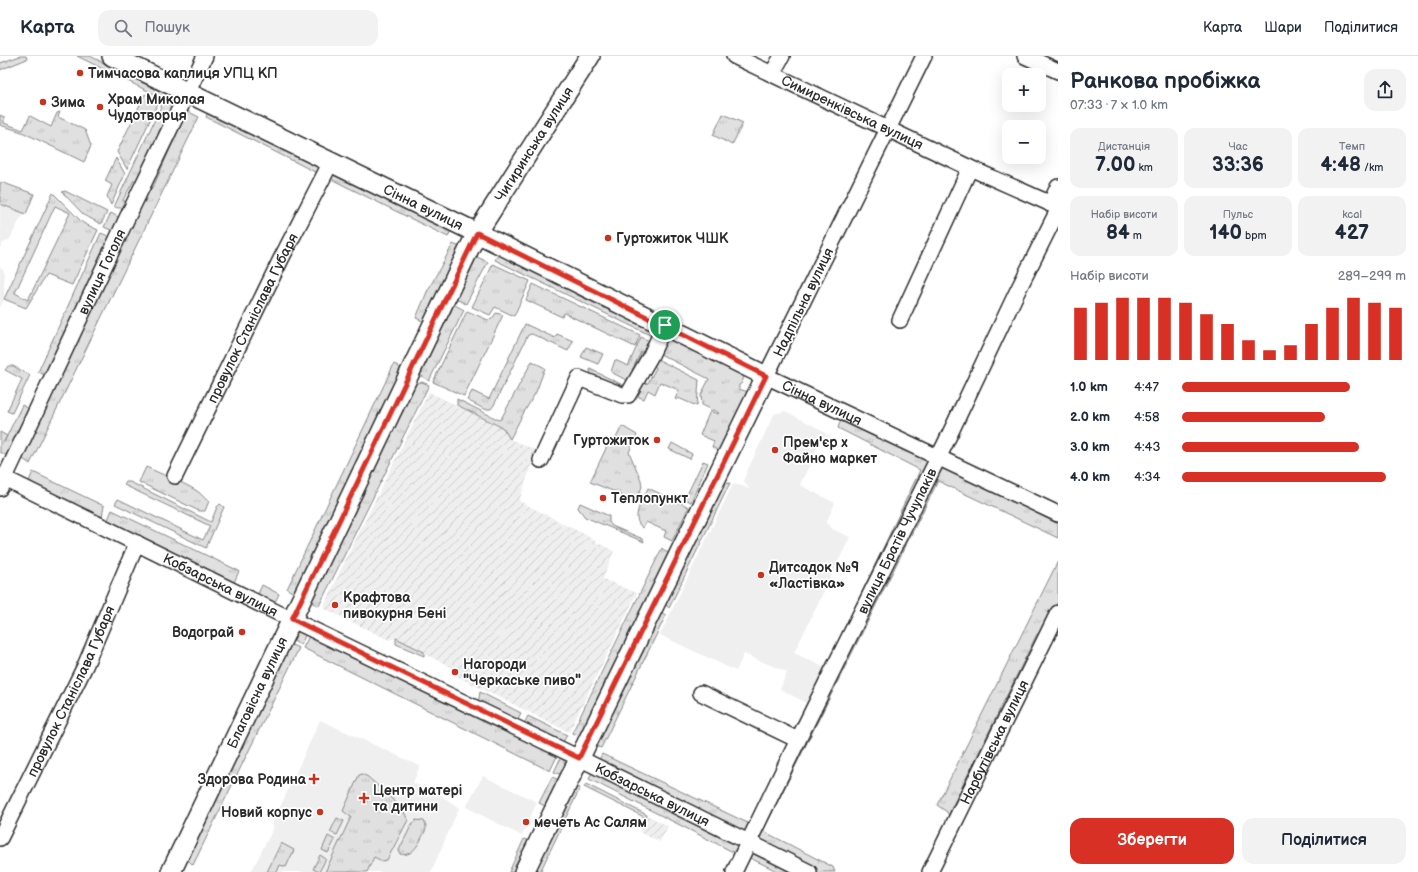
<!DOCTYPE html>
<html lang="uk">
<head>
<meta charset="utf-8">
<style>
  :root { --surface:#fff; --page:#f2f2f3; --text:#1f2937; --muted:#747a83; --line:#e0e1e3; --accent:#d93025 }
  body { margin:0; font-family:"Balsamiq Sans",sans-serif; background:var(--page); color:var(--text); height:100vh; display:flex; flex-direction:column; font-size:15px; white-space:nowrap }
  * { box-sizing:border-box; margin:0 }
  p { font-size:13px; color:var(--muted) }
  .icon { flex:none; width:22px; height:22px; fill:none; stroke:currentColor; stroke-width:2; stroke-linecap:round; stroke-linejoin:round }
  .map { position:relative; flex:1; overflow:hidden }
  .drawer { display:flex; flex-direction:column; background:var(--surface); width:360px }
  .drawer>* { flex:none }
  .controls { position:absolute; left:1002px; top:12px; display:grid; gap:8px }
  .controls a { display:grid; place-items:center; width:44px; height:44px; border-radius:8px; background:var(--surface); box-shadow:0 4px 16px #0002; font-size:20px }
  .pin { position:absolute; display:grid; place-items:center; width:34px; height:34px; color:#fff; margin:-17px; border:2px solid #fff; border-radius:50%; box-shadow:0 1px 4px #0007 }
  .round { display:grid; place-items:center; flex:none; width:42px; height:42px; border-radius:12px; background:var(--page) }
  .headline { display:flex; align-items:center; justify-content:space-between; height:68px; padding:0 12px }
  h1 { font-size:22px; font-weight:700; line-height:30px }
  .stats { display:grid; grid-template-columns:repeat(3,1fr); gap:6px; height:68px; padding:4px 12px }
  .stats div { display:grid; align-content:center; border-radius:10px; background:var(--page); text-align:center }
  .stats b { font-size:20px; font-weight:700 }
  .stats small { font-size:11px; font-weight:400 }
  .stats p { font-size:11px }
  .chart { height:112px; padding:8px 12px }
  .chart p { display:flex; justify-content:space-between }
  .chart svg { width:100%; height:72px; margin-top:4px; stroke:var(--accent); stroke-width:6 }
  .primary-button { display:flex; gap:8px; margin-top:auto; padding:8px 12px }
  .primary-button a { flex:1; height:46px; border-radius:12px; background:var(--accent); color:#fff; font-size:16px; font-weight:700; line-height:46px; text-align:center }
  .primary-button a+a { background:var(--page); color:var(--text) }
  ul { padding:0 12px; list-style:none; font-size:13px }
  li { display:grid; grid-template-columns:64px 48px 1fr; align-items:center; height:30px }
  li i { height:10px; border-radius:5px; background:var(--accent) }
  header { display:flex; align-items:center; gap:24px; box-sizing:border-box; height:56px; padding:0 20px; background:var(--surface); border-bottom:1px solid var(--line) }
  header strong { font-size:19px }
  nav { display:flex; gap:22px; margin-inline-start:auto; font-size:14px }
  .search { width:280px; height:36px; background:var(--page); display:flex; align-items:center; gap:10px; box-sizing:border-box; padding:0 14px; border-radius:12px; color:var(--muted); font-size:15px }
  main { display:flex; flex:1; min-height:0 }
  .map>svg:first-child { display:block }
  .built { fill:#efefef }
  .industrial { fill:url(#industrial-furrows) }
  .grass { fill:url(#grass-tufts); stroke:#868686; fill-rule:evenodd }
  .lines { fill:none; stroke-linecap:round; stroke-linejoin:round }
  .minor-casing { stroke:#2b2b2b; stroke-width:18 }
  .major-casing { stroke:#2b2b2b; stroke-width:22 }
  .minor { stroke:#fff; stroke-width:15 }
  .major { stroke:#fff; stroke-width:19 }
  .route-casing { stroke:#fff; stroke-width:8 }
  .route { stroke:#d93025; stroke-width:5 }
  .poi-dot { fill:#c8321e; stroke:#fff; stroke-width:1.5 }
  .labels { text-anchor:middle; stroke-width:3.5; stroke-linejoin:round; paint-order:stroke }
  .poi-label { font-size:14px; font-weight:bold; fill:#2b2b2b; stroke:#fff; text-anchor:start }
  .street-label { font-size:14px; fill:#2b2b2b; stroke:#fff }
</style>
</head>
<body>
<header>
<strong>Карта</strong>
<div class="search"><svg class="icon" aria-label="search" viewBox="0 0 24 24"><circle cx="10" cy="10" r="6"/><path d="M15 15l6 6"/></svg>Пошук</div>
<nav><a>Карта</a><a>Шари</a><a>Поділитися</a></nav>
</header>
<main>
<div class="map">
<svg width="1058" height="816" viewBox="0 0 1058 816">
  <defs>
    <pattern id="industrial-furrows" width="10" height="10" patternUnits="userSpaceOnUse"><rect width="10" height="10" fill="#efefef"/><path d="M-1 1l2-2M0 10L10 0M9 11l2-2" fill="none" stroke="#cdcdcd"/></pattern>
    <pattern id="grass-tufts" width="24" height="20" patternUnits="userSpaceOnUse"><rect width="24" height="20" fill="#e0e0e0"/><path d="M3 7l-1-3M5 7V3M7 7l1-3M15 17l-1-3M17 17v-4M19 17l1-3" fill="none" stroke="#c0c0c0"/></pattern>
  </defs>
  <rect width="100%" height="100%" fill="#fff"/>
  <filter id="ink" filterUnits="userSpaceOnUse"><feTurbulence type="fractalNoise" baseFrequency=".025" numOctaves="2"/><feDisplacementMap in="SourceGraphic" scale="8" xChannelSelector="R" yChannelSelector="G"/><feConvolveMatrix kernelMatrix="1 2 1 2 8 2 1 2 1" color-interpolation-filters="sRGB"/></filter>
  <g filter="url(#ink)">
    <path class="built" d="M 0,148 L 26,158 L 20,163 L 10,183 L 2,188 L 0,193 Z
      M 0,211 L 3,213 L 4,217 L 4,243 L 0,252 Z
      M 785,355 L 816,371 L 833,382 L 823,380 L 800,429 L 835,447 L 826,467 L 834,474 L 850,481 L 794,597 L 826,612 L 808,648 L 780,633 L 787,616 L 744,598 L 736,615 L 660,579 L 733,428 L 742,430 L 749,433 L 744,425 L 745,420 L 774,358 Z
      M 320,664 L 420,710 L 413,727 L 439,738 L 459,752 L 431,816 L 251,816 L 274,771 L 272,769 Z
      M 483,720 L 537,746 L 522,780 L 466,751 Z"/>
    <path class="industrial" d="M 429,336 L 503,372 L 510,383 L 538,395 L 532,407 L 519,445 L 584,478 L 598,487 L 614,495 L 603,523 L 637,537 L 569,676 L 458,621 L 457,614 L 405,588 L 395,582 L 389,584 L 323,552 L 346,503 Z
      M 647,759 L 668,770 L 660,786 L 639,776 Z"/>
    <path class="grass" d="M 20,0 L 26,0 L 27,3 L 0,14 L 0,7 Z
      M 77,0 L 90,0 L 172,41 L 170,46 Z
      M 145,38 L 159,45 L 127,113 L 117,96 Z
      M 163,46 L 175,51 L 141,126 L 134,124 L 123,144 L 129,148 C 124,152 121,153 114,151 Z
      M 187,55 L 199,61 L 30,408 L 20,401 L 140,147 L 154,129 Z
      M 60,56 L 58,61 L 85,74 L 91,90 L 84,106 L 22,76 L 0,69 L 0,59 L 4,61 L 4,67 L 23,74 L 30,60 L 51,71 L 57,57 Z
      M 208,56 L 318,109 L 321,114 L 321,119 L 206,61 Z
      M 723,58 L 743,67 L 732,89 L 713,79 Z
      M 116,102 L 125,118 L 111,149 L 107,140 L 112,129 L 105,125 Z
      M 336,118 L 451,174 L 448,181 L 329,122 L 331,119 Z
      M 1,126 L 34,138 L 26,158 L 0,148 L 0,129 Z
      M 65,135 L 107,156 L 101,168 L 84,159 L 62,136 Z
      M 53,137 L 83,167 L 98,174 L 72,229 L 46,219 L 26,252 L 4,243 ZM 55,150 L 70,157 L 28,244 L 15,237 Z
      M 111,157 L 118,161 L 120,166 L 113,175 L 104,171 Z
      M 101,177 L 108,180 L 111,186 L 48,320 L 38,316 Z
      M 453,188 L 460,191 L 427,267 L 416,262 L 427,236 Z
      M 499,197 L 571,231 L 575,238 L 613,256 L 622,257 L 656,276 L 654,281 L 495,204 Z
      M 475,200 L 488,206 L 466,248 L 456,243 L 455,239 Z
      M 493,208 L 530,225 L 514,260 L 495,251 L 490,259 L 472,251 Z
      M 533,228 L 640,279 L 635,291 L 564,257 L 562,261 L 526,244 Z
      M 455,249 L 464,254 L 429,325 L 419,318 L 451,250 Z
      M 467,255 L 488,264 L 492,263 L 496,257 L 503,259 L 464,340 L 433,326 Z
      M 525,268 L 555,282 L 557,278 L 573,285 L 568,295 L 532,278 L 528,279 L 494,349 L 491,353 L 484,353 L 467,344 L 472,335 L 489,343 Z
      M 667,279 L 745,317 L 742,327 L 739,329 L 739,333 L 748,336 L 719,395 L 712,391 L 714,385 L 700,379 L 710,355 L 718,358 L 719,357 L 702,349 L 701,339 L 709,323 L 658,297 Z
      M 641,281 L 654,287 L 650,295 L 641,296 L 632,314 L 637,321 L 633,325 L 628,325 L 611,316 L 615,304 L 628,310 Z
      M 586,291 L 603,298 L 598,308 L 581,301 Z
      M 653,301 L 699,324 L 697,350 L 678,342 L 677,344 L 675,343 L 679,334 L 660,326 L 655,338 L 648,334 L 644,343 L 639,341 L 637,338 L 639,329 L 648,327 L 656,312 L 651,305 Z
      M 532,305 L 545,312 L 536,336 L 523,358 L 510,383 L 503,372 L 457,349 L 457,343 L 499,364 L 501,363 Z
      M 394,308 L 398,310 L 403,316 L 296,538 L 287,533 Z
      M 8,310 L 13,310 L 30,319 L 12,357 L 7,355 L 22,323 L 5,314 Z
      M 590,313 L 627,331 L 624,336 L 591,322 Z
      M 422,326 L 429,329 L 319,550 L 309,545 L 413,328 Z
      M 22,349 L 33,355 L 10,401 L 0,396 L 0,376 L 7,380 L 4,386 Z
      M 844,364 L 928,403 L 930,408 L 799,677 L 794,675 L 826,612 L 920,414 L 838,372 L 840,366 Z
      M 622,370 L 637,379 L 629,396 L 641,424 L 642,431 L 635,447 L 627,444 L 618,437 L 590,426 L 609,386 L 613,388 Z
      M 672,387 L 692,398 L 690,403 L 669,393 Z
      M 703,405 L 708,407 L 691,446 L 685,443 Z
      M 944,410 L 1058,468 L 1058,482 L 938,425 L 763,775 L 833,811 L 835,816 L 818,816 L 759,787 L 758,783 L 936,415 Z
      M 146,411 C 163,419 181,425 197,435 C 202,438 204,443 209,445 L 205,455 L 199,455 L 139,426 Z
      M 33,416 L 104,450 L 102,461 L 98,462 L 28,427 Z
      M 126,426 L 130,426 L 211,466 L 217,451 L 220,448 L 224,451 L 206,492 L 115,448 L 118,443 L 203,484 L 210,470 L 124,429 Z
      M 730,427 L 669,552 L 666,549 L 665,545 L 721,429 Z
      M 648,432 L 689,451 L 672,485 L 664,481 L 666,475 L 646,466 L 643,472 C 629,462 643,444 648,432 Z
      M 580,447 L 609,460 L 609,466 L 612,470 L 643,483 L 644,486 L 585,461 L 578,452 Z
      M 112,454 L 239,515 L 233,529 L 107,466 Z
      M 662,492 L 668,497 L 668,501 L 581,680 L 572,677 Z
      M 1058,505 L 1058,546 L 1044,575 L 1037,578 L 950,755 L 952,759 L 950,762 L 947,756 L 937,749 Z
      M 262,529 L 279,538 L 274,548 L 257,540 Z
      M 662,558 L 666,559 L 601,692 L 595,690 L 658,560 Z
      M 302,575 L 306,577 L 301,589 L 291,584 C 294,578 296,576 302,575 Z
      M 310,578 L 558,698 L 550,715 L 303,592 Z
      M 396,582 L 424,596 L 424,600 L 396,588 Z
      M 289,588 L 299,592 L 193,809 L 187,803 Z
      M 480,636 L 521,657 L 516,666 L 478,648 Z
      M 528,660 L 567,679 L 562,688 L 523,670 Z
      M 602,698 L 752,769 L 749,774 L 745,776 L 598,706 Z
      M 561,701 C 567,707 564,712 562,719 L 554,716 Z
      M 592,716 L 736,786 L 739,790 L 739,799 L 589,723 Z
      M 362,718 L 368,721 L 402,752 L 408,764 L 387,804 L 382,805 L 374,801 L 367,816 L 325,816 L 351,761 L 343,755 L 359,719 Z
      M 552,721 L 559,724 L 547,751 L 539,747 Z
      M 586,728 L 647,759 L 646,762 L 584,731 Z
      M 575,730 L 580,732 L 540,816 L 533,816 Z
      M 337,762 L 344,765 L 337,779 L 330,776 Z
      M 416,764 L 424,765 L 426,770 L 426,773 C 421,783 414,802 400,798 L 399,794 L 412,768 Z
      M 328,780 L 335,784 L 328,797 L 322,794 Z
      M 524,783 L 530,785 L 515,816 L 509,816 Z
      M 281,787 L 294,794 L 286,811 L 280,809 L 277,816 L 267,816 Z
      M 754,796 L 796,816 L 779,816 L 746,800 L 749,797 Z
      M 320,799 L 326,803 L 319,816 L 313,813 Z"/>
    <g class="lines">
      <defs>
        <g id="minor">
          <path id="s1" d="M 734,0 L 970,112 L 1058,151"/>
          <path id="s2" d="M 924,0 L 766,320 L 1058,458"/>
          <path d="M 1025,0 L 1058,15"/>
          <path d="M 772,18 L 782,0"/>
          <path d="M 1050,148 L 1058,131"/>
          <path d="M 900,264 L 970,112"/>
          <path d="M 541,404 L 579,322 L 622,339 L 628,339 L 651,299 L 665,269"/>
          <path id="s3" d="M 0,420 L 274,555 L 579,702 L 809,816"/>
          <path id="s4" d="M 175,420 L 281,203 L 331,106"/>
          <path id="s5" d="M 0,432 L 127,162 L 205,0"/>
          <path d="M 701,637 L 798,684"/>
          <path id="s6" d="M 0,782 L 85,610 L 137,487"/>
          <path id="s7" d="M 734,816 L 798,684 L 945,388 L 1016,238 L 1058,154"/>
          <path id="s8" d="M 930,816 L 1058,557"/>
        </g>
        <g id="major">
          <path id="s9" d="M 112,0 L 477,177 L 766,320 L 524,816"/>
          <path id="s10" d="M 171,816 L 469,193 L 477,177 L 590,0"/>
        </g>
      </defs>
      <use href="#minor" class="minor-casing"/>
      <use href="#major" class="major-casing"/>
      <use href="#minor" class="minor"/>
      <use href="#major" class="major"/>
    </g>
  </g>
  <g class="lines" filter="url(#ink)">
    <defs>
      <path id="route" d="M 477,177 L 766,320 L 579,702 L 292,563 Z"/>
    </defs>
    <use href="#route" class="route-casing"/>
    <use href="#route" class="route"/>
  </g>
  <g class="poi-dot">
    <circle cx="80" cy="17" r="4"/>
    <circle cx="43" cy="46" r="4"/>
    <circle cx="100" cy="51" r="4"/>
    <circle cx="608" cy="182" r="4"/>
    <circle cx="657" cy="384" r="4"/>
    <circle cx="775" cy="394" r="4"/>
    <circle cx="603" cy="442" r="4"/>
    <circle cx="761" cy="519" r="4"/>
    <circle cx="335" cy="549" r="4"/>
    <circle cx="242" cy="576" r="4"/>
    <circle cx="455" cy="616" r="4"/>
    <path d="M312 717h4v4h4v4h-4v4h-4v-4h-4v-4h4z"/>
    <path d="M362 736h4v4h4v4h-4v4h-4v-4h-4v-4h4z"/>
    <circle cx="320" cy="756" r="4"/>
    <circle cx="526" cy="766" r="4"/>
  </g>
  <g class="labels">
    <g class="poi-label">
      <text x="88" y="22">Тимчасова каплиця УПЦ КП</text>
      <text x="108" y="48">Храм Миколая<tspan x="108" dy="16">Чудотворця</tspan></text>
      <text x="51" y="51">Зима</text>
      <text x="616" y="187">Гуртожиток ЧШК</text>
      <text x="649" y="389" text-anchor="end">Гуртожиток</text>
      <text x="783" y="391">Прем'єр х<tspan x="783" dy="16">Файно маркет</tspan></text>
      <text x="611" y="447">Теплопункт</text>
      <text x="769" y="516">Дитсадок №9<tspan x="769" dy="16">«Ластівка»</tspan></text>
      <text x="343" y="546">Крафтова<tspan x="343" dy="16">пивокурня Бені</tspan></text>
      <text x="234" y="581" text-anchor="end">Водограй</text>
      <text x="463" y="613">Нагороди<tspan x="463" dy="16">"Черкаське пиво"</tspan></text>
      <text x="306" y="728" text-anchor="end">Здорова Родина</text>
      <text x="373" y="739">Центр матері<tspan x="373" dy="16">та дитини</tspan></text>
      <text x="312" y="761" text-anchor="end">Новий корпус</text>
      <text x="534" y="771">мечеть Ас Салям</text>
    </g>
    <g class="street-label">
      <text dy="5" stroke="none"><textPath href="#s1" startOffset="131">Симиренківська вулиця</textPath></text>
      <text dy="5" stroke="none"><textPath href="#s10" startOffset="814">Чигиринська вулиця</textPath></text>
      <text dy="5" stroke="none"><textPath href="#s9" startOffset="346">Сінна вулиця</textPath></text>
      <text dy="5" stroke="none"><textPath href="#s5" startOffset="239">вулиця Гоголя</textPath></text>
      <text transform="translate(803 246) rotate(-64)" y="5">Надпільна вулиця</text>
      <text dy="5" stroke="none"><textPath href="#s4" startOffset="176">провулок Станіслава Губаря</textPath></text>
      <text dy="5" stroke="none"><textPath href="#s2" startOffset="419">Сінна вулиця</textPath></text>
      <text dy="5" stroke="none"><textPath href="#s7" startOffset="369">вулиця Братів Чучупаків</textPath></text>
      <text dy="5" stroke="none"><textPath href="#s3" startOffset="246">Кобзарська вулиця</textPath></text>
      <text dy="5" stroke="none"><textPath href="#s6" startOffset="163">провулок Станіслава Губаря</textPath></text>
      <text dy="5" stroke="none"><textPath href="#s10" startOffset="199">Благовісна вулиця</textPath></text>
      <text dy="5" stroke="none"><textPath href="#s8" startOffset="145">Нарбутівська вулиця</textPath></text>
      <text dy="5" stroke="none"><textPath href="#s3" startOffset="726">Кобзарська вулиця</textPath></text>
    </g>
  </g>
</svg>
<div class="controls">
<a>+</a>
<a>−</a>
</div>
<div class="pin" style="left:665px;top:269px;background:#1e9e55"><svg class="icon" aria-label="arrive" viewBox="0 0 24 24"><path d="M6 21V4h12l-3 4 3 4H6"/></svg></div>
</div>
<section class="drawer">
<div class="headline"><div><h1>Ранкова пробіжка</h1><p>07:33 · 7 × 1.0 km</p></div><a class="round"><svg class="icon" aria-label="share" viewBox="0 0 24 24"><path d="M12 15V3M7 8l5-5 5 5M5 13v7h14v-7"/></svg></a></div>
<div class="stats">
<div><p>Дистанція</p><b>7.00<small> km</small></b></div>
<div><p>Час</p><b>33:36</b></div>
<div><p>Темп</p><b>4:48<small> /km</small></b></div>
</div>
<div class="stats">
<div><p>Набір висоти</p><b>84<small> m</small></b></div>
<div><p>Пульс</p><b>140<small> bpm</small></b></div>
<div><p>kcal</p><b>427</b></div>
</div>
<div class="chart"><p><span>Набір висоти</span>289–299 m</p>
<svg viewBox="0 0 160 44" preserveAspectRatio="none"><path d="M5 44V12M15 44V9M25 44V6M35 44V6M45 44V6M55 44V9M65 44V16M75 44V22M85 44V32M95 44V38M105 44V35M115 44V22M125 44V12M135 44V6M145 44V9M155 44V12"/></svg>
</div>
<ul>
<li><b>1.0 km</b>4:47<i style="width:75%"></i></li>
<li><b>2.0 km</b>4:58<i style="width:64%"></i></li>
<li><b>3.0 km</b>4:43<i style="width:79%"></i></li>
<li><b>4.0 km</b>4:34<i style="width:91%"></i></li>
</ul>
<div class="primary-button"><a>Зберегти</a><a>Поділитися</a></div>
</section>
</main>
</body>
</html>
